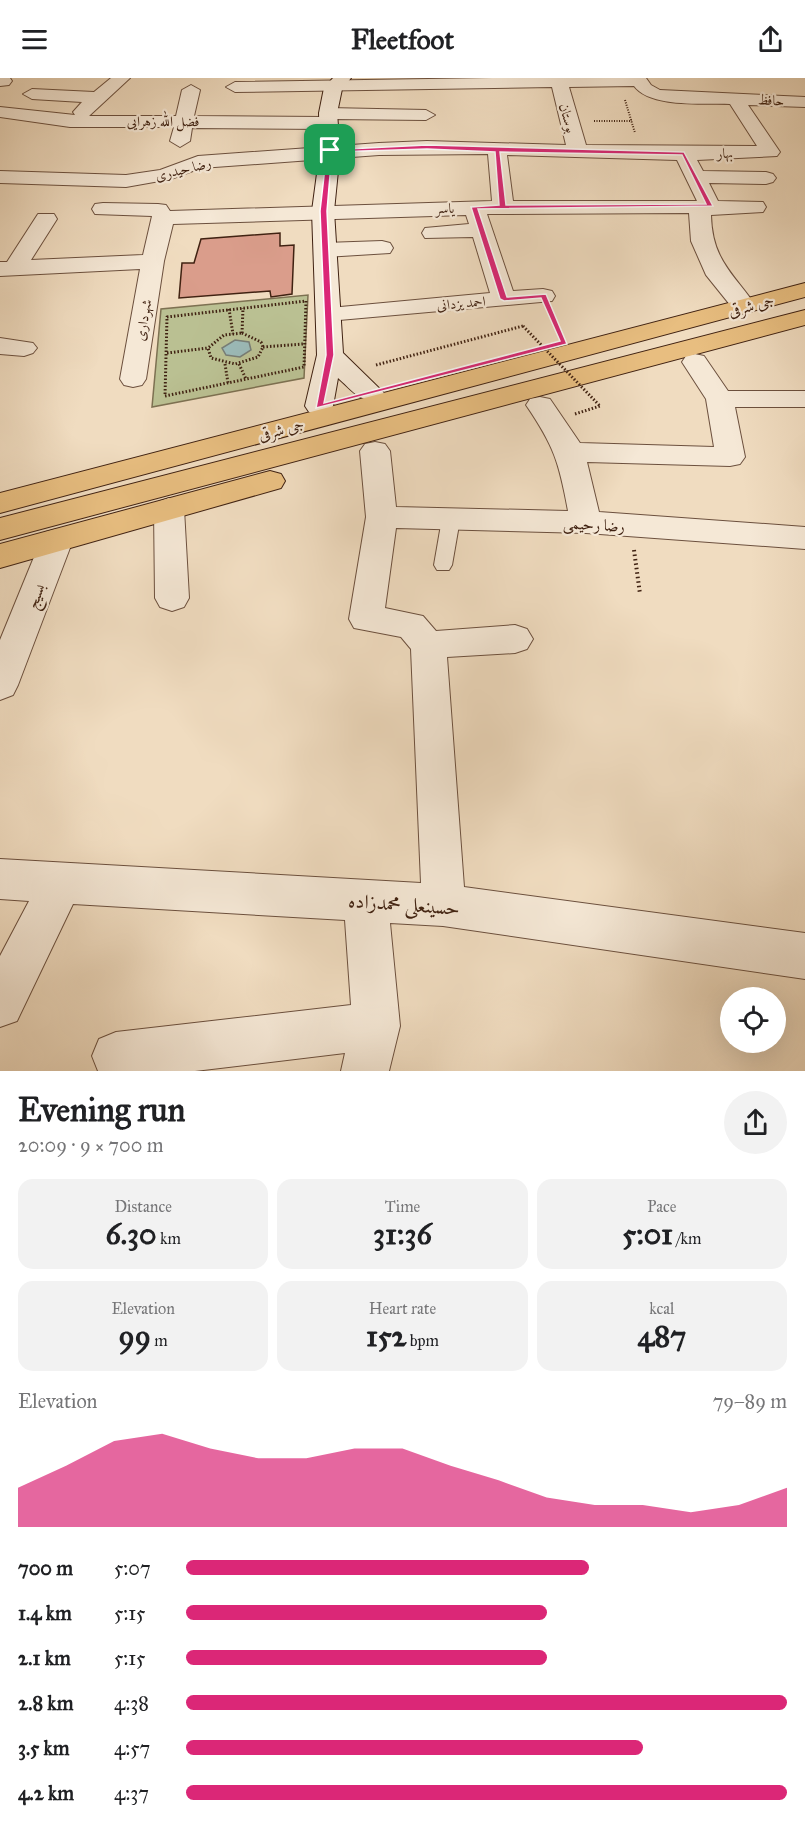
<!DOCTYPE html>
<html lang="en">
<head>
<meta charset="utf-8">
<style>
  :root { --surface:#fff; --page:#f2f2f2; --text:#202124; --muted:#757577; --accent:#db2777 }
  body { margin:0; font-family:"IM FELL Great Primer",Amiri,serif; background:var(--page); color:var(--text); height:100vh; display:flex; flex-direction:column; font-size:22px; white-space:nowrap }
  * { box-sizing:border-box; margin:0 }
  p { font-size:20px; color:var(--muted) }
  .icon { flex:none; width:33px; height:33px; fill:none; stroke:currentColor; stroke-width:2; stroke-linecap:round; stroke-linejoin:round }
  .map { position:relative; height:993px; overflow:hidden }
  .drawer { display:flex; flex-direction:column; background:var(--surface); flex:1 }
  .drawer>* { flex:none }
  .controls { position:absolute; left:720px; top:909px; display:grid; gap:12px }
  .controls a { display:grid; place-items:center; width:66px; height:66px; border-radius:50%; background:var(--surface); box-shadow:0 6px 24px #0002; font-size:30px }
  .pin { position:absolute; display:grid; place-items:center; width:51px; height:51px; color:#fff; margin:-26px; border-radius:12px; box-shadow:0 3px 9px #0006 }
  .round { display:grid; place-items:center; flex:none; width:63px; height:63px; border-radius:32px; background:var(--page) }
  .headline { display:flex; align-items:center; justify-content:space-between; height:102px; padding:0 18px }
  h1 { font-size:33px; font-weight:700; line-height:45px }
  .metrics { display:grid; grid-template-columns:repeat(3,1fr); gap:9px; height:102px; padding:6px 18px }
  .metrics div { display:grid; align-content:center; border-radius:15px; background:var(--page); text-align:center }
  .metrics b { font-size:30px; font-weight:700 }
  .metrics small { font-size:16px; font-weight:400 }
  .metrics p { font-size:16px }
  .chart { height:168px; padding:12px 18px }
  .chart p { display:flex; justify-content:space-between }
  .chart svg { width:100%; height:108px; margin-top:6px; fill:var(--accent); opacity:.7 }
  ul { padding:0 18px; list-style:none; font-size:20px }
  li { display:grid; grid-template-columns:96px 72px 1fr; align-items:center; height:45px }
  li i { height:15px; border-radius:8px; background:var(--accent) }
  header { display:flex; justify-content:space-between; align-items:center; height:78px; padding:0 18px; background:var(--surface); font-size:27px; font-weight:700 }
  .map>svg:first-child { display:block }
  .green { fill:#bac092; stroke:#7d7152; stroke-width:1.5 }
  .water { fill:#9bbab8; stroke:#777d76; stroke-width:1.5 }
  .building { fill:#da9d8b; stroke:#402212; stroke-width:1.5 }
  .lines { fill:none; stroke-linecap:round; stroke-linejoin:round }
  .lane-casing { stroke:#6c503e; stroke-width:2 }
  .street-casing { stroke:#6c503e; stroke-width:2 }
  .secondary-casing { stroke:#402212; stroke-width:2 }
  .primary-casing { stroke:#402212; stroke-width:2 }
  .path-far2 { stroke:#402212; stroke-width:2; stroke-dasharray:1 1.5; stroke-linecap:butt }
  .path-far1 { stroke:#402212; stroke-width:3; stroke-dasharray:1.5 2; stroke-linecap:butt }
  .path { stroke:#402212; stroke-width:4; stroke-dasharray:1.5 3; stroke-linecap:butt }
  .lane { fill:#f5e8d6; fill-rule:evenodd }
  .street { fill:#f5e8d6; fill-rule:evenodd }
  .secondary { fill:#f5e8d6; fill-rule:evenodd }
  .primary { fill:#e8be80; fill-rule:evenodd }
  .path-bridge { stroke:#402212; stroke-width:3; stroke-dasharray:1.5 2; stroke-linecap:butt }
  .route { fill:#db2777; stroke:#fff; stroke-width:1.5; fill-rule:evenodd }
  .labels { text-anchor:middle; stroke-width:4.5; stroke-linejoin:round; paint-order:stroke }
  .far-street-label { font-size:14px; fill:#402212; stroke:#f5e8d6 }
  .street-label { font-size:16px; fill:#402212; stroke:#f5e8d6 }
  .near-street-label { font-size:20px; fill:#402212; stroke:#f5e8d6 }
</style>
</head>
<body>
<header><svg class="icon" aria-label="menu" viewBox="0 0 24 24"><path d="M4 6h16M4 12h16M4 18h16"/></svg>Fleetfoot<svg class="icon" aria-label="share" viewBox="0 0 24 24"><path d="M12 15V3M7 8l5-5 5 5M5 13v7h14v-7"/></svg></header>
<div class="map">
<svg width="805" height="993" viewBox="0 0 805 993">
  <rect width="100%" height="100%" fill="#f0dcc0"/>
  <filter id="stains"><feTurbulence type="fractalNoise" baseFrequency=".00333" numOctaves="4"/><feColorMatrix values="0 0 0 0 .2 0 0 0 0 .09 0 0 0 0 .02 0 0 0 .5 -.17"/></filter>
  <radialGradient id="worn" r=".72"><stop offset=".6" stop-color="#630" stop-opacity="0"/><stop offset="1" stop-color="#630" stop-opacity=".3"/></radialGradient>
  <path class="green" d="M 308,217 L 304,300 L 152,329 L 161,231 Z"/>
  <path class="water" d="M 235,262 L 249,264 L 251,272 L 240,279 L 226,277 L 222,270 Z"/>
  <path class="building" d="M 280,155 L 280,168 L 294,167 L 292,216 L 271,219 L 270,213 L 179,220 L 182,185 L 194,185 L 201,161 Z"/>
  <g class="lines">
    <defs>
      <path id="lane" d="M 451,435 L 460,441 L 452,487 L 449,492 L 437,492 L 434,487 L 442,441 Z"/>
      <path id="street" d="M 0,0 L 10,0 L 12,3 L 9,7 L 0,8 Z
        M 111,0 L 130,0 L 89,38 L 176,38 L 182,12 L 191,7 L 200,12 L 194,38 L 324,39 L 319,35 L 328,30 L 426,32 L 435,37 L 426,42 L 331,41 L 336,45 L 327,51 L 192,50 L 190,63 L 180,69 L 170,63 L 174,49 L 70,49 L 0,39 L 0,29 L 75,37 L 73,34 L 82,24 L 32,21 L 23,16 L 32,11 L 94,14 Z
        M 492,0 L 646,0 L 651,7 L 660,12 L 805,19 L 805,29 L 748,27 L 780,74 L 777,78 L 697,82 L 703,93 L 766,94 L 773,96 L 776,100 L 773,104 L 766,106 L 709,105 L 718,123 L 763,124 L 766,129 L 763,134 L 711,137 C 712,182 733,195 756,228 L 753,233 L 744,235 L 735,233 L 706,197 L 691,163 L 689,135 L 487,136 L 513,213 L 543,211 L 552,213 L 555,218 L 552,223 L 328,243 L 319,241 L 316,236 L 319,231 L 490,215 L 473,159 L 425,160 L 422,155 L 425,150 L 469,146 L 466,137 L 173,146 L 164,183 L 146,301 L 142,307 L 133,309 L 124,307 L 120,301 L 140,191 L 0,198 L 0,184 L 7,184 L 38,136 L 54,136 L 57,141 L 31,182 L 143,177 L 152,138 L 95,136 L 92,131 L 95,126 L 103,125 L 158,126 L 166,127 L 170,133 L 492,123 L 488,76 L 379,77 L 201,90 L 171,101 L 126,109 L 0,105 L 0,93 L 126,97 L 160,92 L 198,78 L 379,65 L 427,63 L 566,67 L 552,9 L 235,14 L 226,9 L 235,4 ZM 634,8 C 650,30 704,25 730,26 L 757,68 L 586,67 L 569,9 ZM 507,77 L 677,82 L 697,123 L 513,123 Z
        M 382,163 L 390,165 L 393,170 L 390,175 L 325,179 L 317,177 L 314,172 L 317,167 L 325,165 Z
        M 0,260 L 33,265 L 37,270 L 33,275 L 24,278 L 0,276 Z
        M 695,276 L 704,278 L 728,313 L 805,313 L 805,329 L 735,329 L 745,379 L 740,386 L 730,388 L 587,384 L 599,434 L 805,449 L 805,471 L 586,455 L 396,450 L 385,530 L 423,538 L 436,553 L 515,547 L 527,551 L 533,561 L 527,571 L 515,575 L 447,579 L 464,809 L 805,855 L 805,901 L 443,848 L 390,845 L 400,948 L 389,993 L 341,993 L 345,975 L 195,993 L 98,993 L 92,978 L 99,961 L 116,954 L 351,927 L 345,842 L 73,826 L 17,943 L 0,949 L 0,878 L 29,823 L 0,821 L 0,781 L 421,805 L 411,571 L 401,559 L 354,550 L 349,541 L 366,439 L 360,373 L 365,366 L 375,364 L 385,366 L 390,373 L 396,429 L 568,433 C 559,384 554,368 526,327 L 530,321 L 540,319 L 550,321 L 580,365 L 714,369 L 706,321 L 682,284 L 686,278 Z
        M 169,420 L 180,424 L 184,431 L 189,520 L 184,529 L 172,533 L 160,529 L 155,520 L 154,431 L 158,424 Z
        M 57,451 L 68,454 L 73,462 L 18,607 L 13,617 L 0,622 L 0,562 L 41,462 L 46,454 Z"/>
      <path id="secondary" d="M 333,0 L 351,0 L 342,11 L 337,35 L 340,73 L 334,133 L 343,275 L 384,315 L 380,321 C 360,326 352,312 338,300 L 333,328 L 329,334 L 319,336 L 309,334 L 305,328 L 317,277 L 312,133 L 320,73 L 319,35 L 324,10 Z"/>
      <path id="primary" d="M 805,205 L 805,219 L 0,435 L 0,415 Z
        M 805,232 L 805,247 L 0,462 L 0,440 Z
        M 270,393 L 281,396 L 285,403 L 281,410 L 0,490 L 0,466 Z"/>
    </defs>
    <use href="#lane" class="lane-casing"/>
    <use href="#street" class="street-casing"/>
    <use href="#secondary" class="secondary-casing"/>
    <use href="#primary" class="primary-casing"/>
    <path class="path-far2" d="M 625,22 L 635,55
      M 594,43 L 632,43"/>
    <path class="path-far1" d="M 306,223 L 304,289 L 165,318 L 167,239 Z
      M 229,231 L 233,256
      M 552,238 L 560,256
      M 242,255 L 261,264 L 263,269 L 258,279 L 235,286 L 211,280 L 208,270 L 224,257 Z
      M 242,255 L 243,230
      M 263,269 L 303,266
      M 167,275 L 208,270
      M 225,286 L 228,305
      M 239,286 L 246,301
      M 376,287 L 523,248
      M 575,336 L 600,328"/>
    <path class="path" d="M 634,472 L 640,516"/>
    <use href="#lane" class="lane"/>
    <use href="#street" class="street"/>
    <use href="#secondary" class="secondary"/>
    <use href="#primary" class="primary"/>
    <path class="path-bridge" d="M 523,248 L 600,328"/>
  </g>
  <path class="route" d="M 427,67 L 684,74 L 713,128 L 478,131 L 507,219 L 546,216 L 567,266 L 316,330 L 326,277 L 320,133 L 327,72 ZM 427,71 L 495,74 L 499,127 L 471,129 L 500,221 L 504,223 L 541,220 L 560,263 L 324,325 L 334,277 L 327,133 L 332,74 ZM 500,74 L 682,77 L 706,126 L 506,127 Z"/>
  <g class="labels">
    <g class="far-street-label">
      <text transform="translate(771 22) rotate(3)" y="5">حافظ</text>
      <text transform="translate(568 40) rotate(74)" y="5">بوستان</text>
      <text x="163" y="48">فضل الله زهرایی</text>
      <text transform="translate(725 75) rotate(-1)" y="5">بهار</text>
      <text transform="translate(183 91) rotate(-14)" y="5">رضا حیدری</text>
      <text transform="translate(445 130) rotate(-1)" y="5">یاسر</text>
      <text transform="translate(461 225) rotate(-5)" y="5">احمد یزدانی</text>
      <text transform="translate(143 242) rotate(-80)" y="5">شهرداری</text>
    </g>
    <g class="street-label">
      <text transform="translate(751 227) rotate(-15)" y="6">جی شرقی</text>
      <text transform="translate(281 351) rotate(-15)" y="6">جی شرقی</text>
      <text transform="translate(594 446) rotate(3)" y="6">رضا رحیمی</text>
      <text transform="translate(35 518) rotate(-68)" y="6">بسیج</text>
    </g>
    <g class="near-street-label">
      <text transform="translate(404 826) rotate(4)" y="7">حسینعلی محمدزاده</text>
    </g>
  </g>
  <rect width="100%" height="100%" filter="url(#stains)"/>
  <rect width="100%" height="100%" fill="url(#worn)"/>
</svg>
<div class="controls">
<a><svg class="icon" aria-label="locate" viewBox="0 0 24 24"><circle cx="12" cy="12" r="6"/><path d="M12 2v4M12 18v4M2 12h4M18 12h4"/></svg></a>
</div>
<div class="pin" style="left:330px;top:72px;background:#1e9e55"><svg class="icon" aria-label="arrive" viewBox="0 0 24 24"><path d="M6 21V4h12l-3 4 3 4H6"/></svg></div>
</div>
<section class="drawer">
<div class="headline"><div><h1>Evening run</h1><p>20:09 · 9 × 700 m</p></div><a class="round"><svg class="icon" aria-label="share" viewBox="0 0 24 24"><path d="M12 15V3M7 8l5-5 5 5M5 13v7h14v-7"/></svg></a></div>
<div class="metrics">
<div><p>Distance</p><b>6.30<small> km</small></b></div>
<div><p>Time</p><b>31:36</b></div>
<div><p>Pace</p><b>5:01<small> /km</small></b></div>
</div>
<div class="metrics">
<div><p>Elevation</p><b>99<small> m</small></b></div>
<div><p>Heart rate</p><b>152<small> bpm</small></b></div>
<div><p>kcal</p><b>487</b></div>
</div>
<div class="chart"><p><span>Elevation</span>79–89 m</p>
<svg viewBox="0 0 160 44" preserveAspectRatio="none"><path d="M0 44V28L10 19L20 9L30 6L40 12L50 16L60 16L70 12L80 12L90 19L100 25L110 32L120 35L130 35L140 38L150 35L160 28V44z"/></svg>
</div>
<ul>
<li><b>700 m</b>5:07<i style="width:67%"></i></li>
<li><b>1.4 km</b>5:15<i style="width:60%"></i></li>
<li><b>2.1 km</b>5:15<i style="width:60%"></i></li>
<li><b>2.8 km</b>4:38<i style="width:100%"></i></li>
<li><b>3.5 km</b>4:57<i style="width:76%"></i></li>
<li><b>4.2 km</b>4:37<i style="width:100%"></i></li>
</ul>
</section>
</body>
</html>
